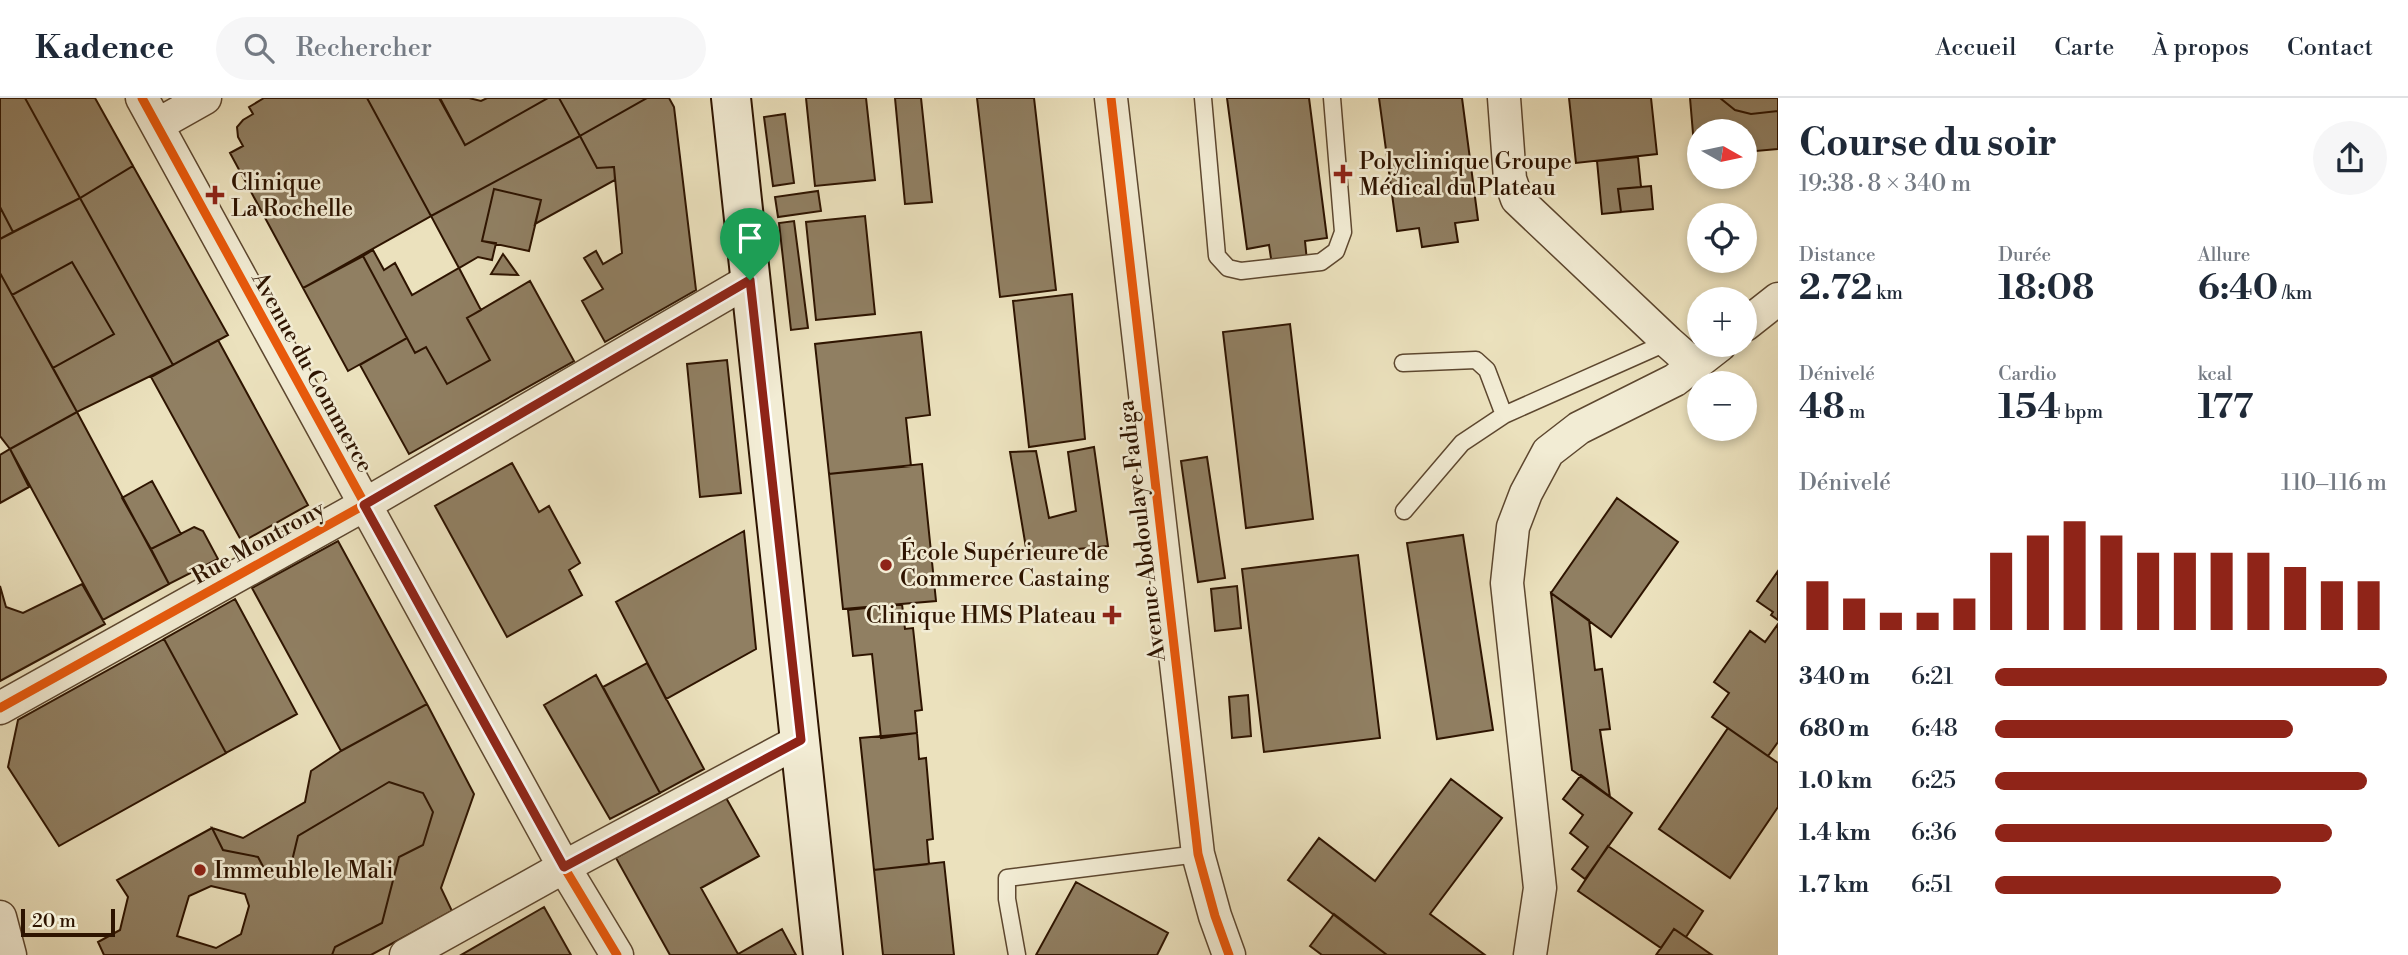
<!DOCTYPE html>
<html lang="fr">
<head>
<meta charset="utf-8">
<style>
  :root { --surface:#fff; --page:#f6f6f7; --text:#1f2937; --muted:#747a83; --line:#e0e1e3; --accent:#8f2418 }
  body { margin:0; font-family:"Libre Bodoni",serif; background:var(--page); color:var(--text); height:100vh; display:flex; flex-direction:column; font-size:26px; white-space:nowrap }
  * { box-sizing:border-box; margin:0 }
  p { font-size:23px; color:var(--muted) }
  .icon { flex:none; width:38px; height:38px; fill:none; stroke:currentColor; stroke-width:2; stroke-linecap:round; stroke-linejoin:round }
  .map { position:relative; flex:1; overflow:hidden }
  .sheet { display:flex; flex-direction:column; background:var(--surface); width:630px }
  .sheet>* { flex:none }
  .needle { width:46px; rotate:99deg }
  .buttons { position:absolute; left:1687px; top:21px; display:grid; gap:14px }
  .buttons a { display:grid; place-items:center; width:70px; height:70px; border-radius:50%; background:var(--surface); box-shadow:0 4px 10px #0003; font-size:35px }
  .scale { position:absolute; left:21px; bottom:18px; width:94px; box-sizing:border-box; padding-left:7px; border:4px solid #2e1400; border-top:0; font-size:19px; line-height:24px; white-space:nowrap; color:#2e1400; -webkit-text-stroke:5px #f2ecd4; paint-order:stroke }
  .pin { position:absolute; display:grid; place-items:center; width:60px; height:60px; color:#fff; margin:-72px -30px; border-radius:50% 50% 50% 0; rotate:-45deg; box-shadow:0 0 7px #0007 }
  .pin .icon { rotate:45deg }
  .round { display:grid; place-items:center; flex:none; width:74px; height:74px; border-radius:37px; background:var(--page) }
  .head { display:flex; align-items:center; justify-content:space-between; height:119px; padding:0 21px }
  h1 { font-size:38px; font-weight:700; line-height:52px }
  .metrics { display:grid; grid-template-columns:repeat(3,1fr); gap:10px; height:119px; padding:7px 21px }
  .metrics div { display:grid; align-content:center }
  .metrics b { font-size:35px; font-weight:700 }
  .metrics small { font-size:19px; font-weight:400 }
  .metrics p { font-size:19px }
  .chart { height:196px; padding:14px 21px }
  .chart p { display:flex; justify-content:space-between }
  .chart svg { width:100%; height:126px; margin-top:7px; stroke:var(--accent); stroke-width:6 }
  ul { padding:0 21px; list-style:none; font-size:23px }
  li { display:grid; grid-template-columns:112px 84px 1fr; align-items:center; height:52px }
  li i { height:18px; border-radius:9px; background:var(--accent) }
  header { display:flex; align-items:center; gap:42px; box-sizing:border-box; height:98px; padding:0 35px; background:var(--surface); border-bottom:2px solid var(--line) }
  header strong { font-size:33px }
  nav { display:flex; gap:38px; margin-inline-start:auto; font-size:24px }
  .search { width:490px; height:63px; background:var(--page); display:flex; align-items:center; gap:18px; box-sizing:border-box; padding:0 24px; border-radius:38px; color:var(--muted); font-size:26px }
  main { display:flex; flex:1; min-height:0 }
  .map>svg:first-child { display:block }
  .building { fill:#907f62; stroke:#2e1400; stroke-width:2; fill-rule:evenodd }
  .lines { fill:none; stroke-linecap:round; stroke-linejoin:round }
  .lane-casing { stroke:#5d472f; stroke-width:19 }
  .street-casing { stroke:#5d472f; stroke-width:35 }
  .secondary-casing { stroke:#2e1400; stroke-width:42 }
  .lane { stroke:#f2ecd4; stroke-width:16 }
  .street { stroke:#f2ecd4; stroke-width:32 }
  .secondary { stroke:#f2ecd4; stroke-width:38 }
  .cycleway-casing { stroke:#f2ecd4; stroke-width:13 }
  .cycleway { stroke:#e8590c; stroke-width:9 }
  .route-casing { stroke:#fff; stroke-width:14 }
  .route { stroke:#8f2418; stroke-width:9 }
  .poi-dot { fill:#8f2418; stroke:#f2ecd4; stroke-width:2.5 }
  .labels { text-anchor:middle; stroke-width:5; stroke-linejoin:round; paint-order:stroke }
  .poi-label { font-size:23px; fill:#2e1400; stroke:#f2ecd4; text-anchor:start }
  .street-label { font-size:23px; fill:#2e1400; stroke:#f2ecd4 }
</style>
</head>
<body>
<header>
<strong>Kadence</strong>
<div class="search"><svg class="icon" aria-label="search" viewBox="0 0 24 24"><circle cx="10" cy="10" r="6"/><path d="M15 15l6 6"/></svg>Rechercher</div>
<nav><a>Accueil</a><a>Carte</a><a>À propos</a><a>Contact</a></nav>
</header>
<main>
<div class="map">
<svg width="1778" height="857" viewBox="0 0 1778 857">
  <rect width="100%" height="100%" fill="#ebe1bd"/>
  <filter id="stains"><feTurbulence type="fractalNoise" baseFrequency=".00286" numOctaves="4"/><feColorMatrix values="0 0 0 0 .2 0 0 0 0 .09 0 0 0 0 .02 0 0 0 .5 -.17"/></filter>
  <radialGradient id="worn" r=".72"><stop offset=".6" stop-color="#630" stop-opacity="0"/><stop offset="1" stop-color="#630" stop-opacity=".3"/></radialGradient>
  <path class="building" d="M 0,0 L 25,0 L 80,100 L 13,134 L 0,109 Z
    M 25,0 L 95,0 L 133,68 L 80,100 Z
    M 264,0 L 367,0 L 431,118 L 303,190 L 230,55 L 243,48 L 238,39 L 237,29 L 243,22 L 253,16 L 249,9 Z
    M 367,0 L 440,0 L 465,47 L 548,0 L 559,0 L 580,38 L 431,118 Z
    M 439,0 L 469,0 L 481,3 L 487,0 L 548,0 L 465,47 Z
    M 559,0 L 647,0 L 580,38 Z
    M 647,0 L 669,0 L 674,9 L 696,192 L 605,244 L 582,203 L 603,191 L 584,160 L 596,153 L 603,166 L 622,155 L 614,69 L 597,70 L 580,38 Z
    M 806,0 L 866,0 L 875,82 L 815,88 Z
    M 895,0 L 921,0 L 932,104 L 905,106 Z
    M 977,0 L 1034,0 L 1056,192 L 1000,199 Z
    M 1227,0 L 1309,0 L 1327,140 L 1305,143 L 1307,163 L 1272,167 L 1269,147 L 1247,151 Z
    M 1379,0 L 1462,0 L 1478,122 L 1455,125 L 1458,144 L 1422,149 L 1419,130 L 1397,133 Z
    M 1569,0 L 1651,0 L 1657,56 L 1576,65 Z
    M 1690,0 L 1720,0 L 1735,12 L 1751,16 L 1778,13 L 1778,51 L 1745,54 L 1745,33 L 1699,33 L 1699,58 L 1695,59 Z
    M 1720,0 L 1778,0 L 1778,13 L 1751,16 L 1735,12 Z
    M 785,16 L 794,85 L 773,88 L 764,19 Z
    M 580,38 L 597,70 L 614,69 L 615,82 L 535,126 L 541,102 L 494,91 L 482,143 L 496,145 L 492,162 L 478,159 L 459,170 L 431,118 Z
    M 1638,59 L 1641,89 L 1618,91 L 1621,114 L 1602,116 L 1597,63 Z
    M 133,68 L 228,237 L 173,267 L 80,100 Z
    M 1651,88 L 1653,111 L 1621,114 L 1618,91 Z
    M 494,91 L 541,102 L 529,153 L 482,143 Z
    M 818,93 L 821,113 L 778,119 L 775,99 Z
    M 80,100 L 173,267 L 77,314 L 53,270 L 114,236 L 72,164 L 12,197 L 0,175 L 0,141 Z
    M 0,109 L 13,134 L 0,141 Z
    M 865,118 L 875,216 L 816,222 L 806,124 Z
    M 794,123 L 808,230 L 791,232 L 779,125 Z
    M 373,152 L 384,172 L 395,165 L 412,197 L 459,170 L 481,212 L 467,220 L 490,262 L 447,286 L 426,249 L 415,255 L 363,158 Z
    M 503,156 L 518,177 L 491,176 Z
    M 363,158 L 407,240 L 348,273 L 303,190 Z
    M 72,164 L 114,236 L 53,270 L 12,197 Z
    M 0,175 L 77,314 L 10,351 L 0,338 Z
    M 530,183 L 574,263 L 409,356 L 360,267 L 407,240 L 415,255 L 426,249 L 447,286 L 490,262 L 467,220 Z
    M 1072,196 L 1085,341 L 1029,349 L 1013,203 Z
    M 1290,226 L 1313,421 L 1246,430 L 1223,234 Z
    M 921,234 L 930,317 L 906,320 L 911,368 L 829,376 L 815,246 Z
    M 218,242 L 308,407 L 242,444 L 151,279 Z
    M 727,262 L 741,395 L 700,399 L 687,266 Z
    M 77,314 L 169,486 L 103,522 L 10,351 Z
    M 1094,349 L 1108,448 L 1027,456 L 1010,354 L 1036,353 L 1049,420 L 1076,413 L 1068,354 Z
    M 10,351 L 29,389 L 0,405 L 0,357 Z
    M 1207,359 L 1225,480 L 1198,484 L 1181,363 Z
    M 512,365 L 539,414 L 549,408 L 580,465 L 569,472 L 582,497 L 507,539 L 435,408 Z
    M 922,366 L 936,503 L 843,511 L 829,376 Z
    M 152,383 L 181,436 L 151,451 L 122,400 Z
    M 1617,400 L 1678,444 L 1611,539 L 1551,495 Z
    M 194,429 L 203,433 L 218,461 L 169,486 L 151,451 Z
    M 744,433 L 756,551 L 666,601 L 616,504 Z
    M 1463,437 L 1493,632 L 1437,641 L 1407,445 Z
    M 338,443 L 427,606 L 341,653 L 252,490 Z
    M 1358,457 L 1380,640 L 1264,654 L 1242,471 Z
    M 1778,473 L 1778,522 L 1771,517 L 1773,514 L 1757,503 Z
    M 82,486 L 105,526 L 0,583 L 0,488 L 6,509 L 23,515 Z
    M 1237,488 L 1241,530 L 1215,533 L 1211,491 Z
    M 1551,495 L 1589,522 L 1595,572 L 1602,571 L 1610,631 L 1600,632 L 1610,699 L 1572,672 Z
    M 235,501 L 297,616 L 226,655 L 164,541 Z
    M 902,506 L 905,531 L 913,530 L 922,612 L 915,613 L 917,635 L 881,640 L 872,556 L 853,558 L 848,512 Z
    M 1778,526 L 1778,644 L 1768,658 L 1712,619 L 1729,595 L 1714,584 L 1750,533 L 1765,544 Z
    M 164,541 L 226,655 L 59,748 L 8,669 L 18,622 Z
    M 647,565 L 704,671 L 660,695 L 603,589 Z
    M 596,577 L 660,695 L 610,721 L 544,607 Z
    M 1248,597 L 1251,638 L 1232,640 L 1229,599 Z
    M 427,606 L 474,696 L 441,790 L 452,813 L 371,857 L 332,857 L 335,849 L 382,825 L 399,759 L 423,747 L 433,714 L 423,695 L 389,684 L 298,738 L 291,767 L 268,778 L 258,759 L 223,752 L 212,730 L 243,740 L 305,704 L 311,673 L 341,653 Z
    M 1728,630 L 1778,665 L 1778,709 L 1730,780 L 1659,731 Z
    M 917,635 L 919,661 L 926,660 L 933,741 L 927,742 L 929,766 L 874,772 L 860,640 Z
    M 1581,677 L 1632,715 L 1585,781 L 1572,771 L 1588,749 L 1570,735 L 1583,717 L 1563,701 Z
    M 1451,681 L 1502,720 L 1430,816 L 1485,857 L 1387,857 L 1288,782 L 1319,740 L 1375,783 Z
    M 389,684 L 423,695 L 433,714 L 423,747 L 399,759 L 382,825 L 335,849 L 332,857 L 104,857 L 98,844 L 120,832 L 128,799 L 117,782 L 212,730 L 223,752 L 258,759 L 268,778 L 291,767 L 298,738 ZM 211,788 L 245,796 L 249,808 L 241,836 L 216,850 L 177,838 L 189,798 Z
    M 725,698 L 759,758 L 701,790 L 738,856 L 782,831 L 796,857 L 670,857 L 616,760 Z
    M 1608,748 L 1703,813 L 1686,839 L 1674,831 L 1661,850 L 1578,793 Z
    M 944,764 L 954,857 L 883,857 L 874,772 Z
    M 1076,784 L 1168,835 L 1157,857 L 1036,857 Z
    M 544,809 L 571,857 L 461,857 Z
    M 1334,816 L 1387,857 L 1322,857 L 1310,848 Z
    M 1674,831 L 1686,839 L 1712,857 L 1656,857 Z"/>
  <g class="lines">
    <defs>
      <path id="lane" d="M 1203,0 L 1217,158 L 1228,170 L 1241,173 L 1321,164 L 1336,153 L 1343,134 L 1332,0
        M 1403,265 L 1476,262 L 1487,272 L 1504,317
        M 1404,413 L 1462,345 L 1504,317 L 1668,244
        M 1017,857 L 1007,801 L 1007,780 L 1198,756"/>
      <path id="street" d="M 142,0 L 564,769 L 617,857
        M 1111,0 L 1198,756 L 1215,818 L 1229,857
        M 1504,0 L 1510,81 L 1517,101 L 1668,244 L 1694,267
        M 157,27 L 205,0
        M 1745,227 L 1778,201
        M 0,610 L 364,407 L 750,182
        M 0,819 L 10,857
        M 406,857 L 564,769 L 801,642
        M 1530,857 L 1540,790 L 1507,485 L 1513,429 L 1526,395 L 1548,354 L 1579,330 L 1675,282 L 1720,247"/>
      <path id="secondary" d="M 731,0 L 823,857"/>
    </defs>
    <use href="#lane" class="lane-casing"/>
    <use href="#street" class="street-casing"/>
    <use href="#secondary" class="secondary-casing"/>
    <use href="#lane" class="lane"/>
    <use href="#street" class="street"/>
    <use href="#secondary" class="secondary"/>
    <defs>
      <path id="cycleway" d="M 142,0 L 564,769 L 617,857
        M 1111,0 L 1198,756 L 1215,818 L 1229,857
        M 0,610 L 364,407 L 750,182"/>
    </defs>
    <use href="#cycleway" class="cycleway-casing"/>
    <use href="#cycleway" class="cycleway"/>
  </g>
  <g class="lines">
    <defs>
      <path id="route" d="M 750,182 L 801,642 L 564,769 L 364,407 Z"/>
    </defs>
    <use href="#route" class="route-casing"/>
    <use href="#route" class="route"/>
  </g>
  <g class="poi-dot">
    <path d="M1339.5 65.5h7v7h7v7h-7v7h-7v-7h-7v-7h7z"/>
    <path d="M211.5 86.5h7v7h7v7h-7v7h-7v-7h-7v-7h7z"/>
    <circle cx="886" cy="467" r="7"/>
    <path d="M1108.5 506.5h7v7h7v7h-7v7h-7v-7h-7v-7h7z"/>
    <circle cx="200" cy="772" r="7"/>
  </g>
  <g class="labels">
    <g class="poi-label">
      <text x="1359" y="71">Polyclinique Groupe<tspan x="1359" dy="26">Médical du Plateau</tspan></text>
      <text x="231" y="92">Clinique<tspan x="231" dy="26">La Rochelle</tspan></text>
      <text x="900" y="462">École Supérieure de<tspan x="900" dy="26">Commerce Castaing</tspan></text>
      <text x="1096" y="525" text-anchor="end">Clinique HMS Plateau</text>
      <text x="214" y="780">Immeuble le Mali</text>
    </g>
    <g class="street-label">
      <text transform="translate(313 274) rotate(61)" y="8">Avenue du Commerce</text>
      <text transform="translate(1141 433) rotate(-97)" y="8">Avenue Abdoulaye Fadiga</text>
      <text transform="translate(258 444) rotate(-29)" y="8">Rue Montrony</text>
    </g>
  </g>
  <rect width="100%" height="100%" filter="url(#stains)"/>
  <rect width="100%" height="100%" fill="url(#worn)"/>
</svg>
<div class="buttons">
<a><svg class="needle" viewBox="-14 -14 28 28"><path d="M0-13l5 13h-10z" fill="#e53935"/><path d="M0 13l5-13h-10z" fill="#747a83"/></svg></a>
<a><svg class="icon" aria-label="locate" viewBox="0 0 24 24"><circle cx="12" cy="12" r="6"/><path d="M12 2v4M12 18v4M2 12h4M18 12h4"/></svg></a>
<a>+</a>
<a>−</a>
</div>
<div class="scale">20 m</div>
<div class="pin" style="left:750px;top:182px;background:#1e9e55"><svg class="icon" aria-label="arrive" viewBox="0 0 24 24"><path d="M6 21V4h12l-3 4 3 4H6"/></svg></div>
</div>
<section class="sheet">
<div class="head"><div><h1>Course du soir</h1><p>19:38 · 8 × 340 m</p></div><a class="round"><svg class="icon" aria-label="share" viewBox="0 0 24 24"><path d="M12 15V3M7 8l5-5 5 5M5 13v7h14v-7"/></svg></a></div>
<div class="metrics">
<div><p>Distance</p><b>2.72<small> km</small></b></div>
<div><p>Durée</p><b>18:08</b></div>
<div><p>Allure</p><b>6:40<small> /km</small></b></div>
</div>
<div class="metrics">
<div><p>Dénivelé</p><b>48<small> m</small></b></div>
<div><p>Cardio</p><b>154<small> bpm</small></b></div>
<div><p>kcal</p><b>177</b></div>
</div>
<div class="chart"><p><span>Dénivelé</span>110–116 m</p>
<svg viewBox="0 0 160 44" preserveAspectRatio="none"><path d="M5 44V27M15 44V33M25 44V38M35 44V38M45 44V33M55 44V17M65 44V11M75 44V6M85 44V11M95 44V17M105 44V17M115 44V17M125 44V17M135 44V22M145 44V27M155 44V27"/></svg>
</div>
<ul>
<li><b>340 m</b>6:21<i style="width:100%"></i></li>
<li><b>680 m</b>6:48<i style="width:76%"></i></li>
<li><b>1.0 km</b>6:25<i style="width:95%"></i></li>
<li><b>1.4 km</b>6:36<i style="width:86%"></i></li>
<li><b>1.7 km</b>6:51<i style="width:73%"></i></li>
</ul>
</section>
</main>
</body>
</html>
